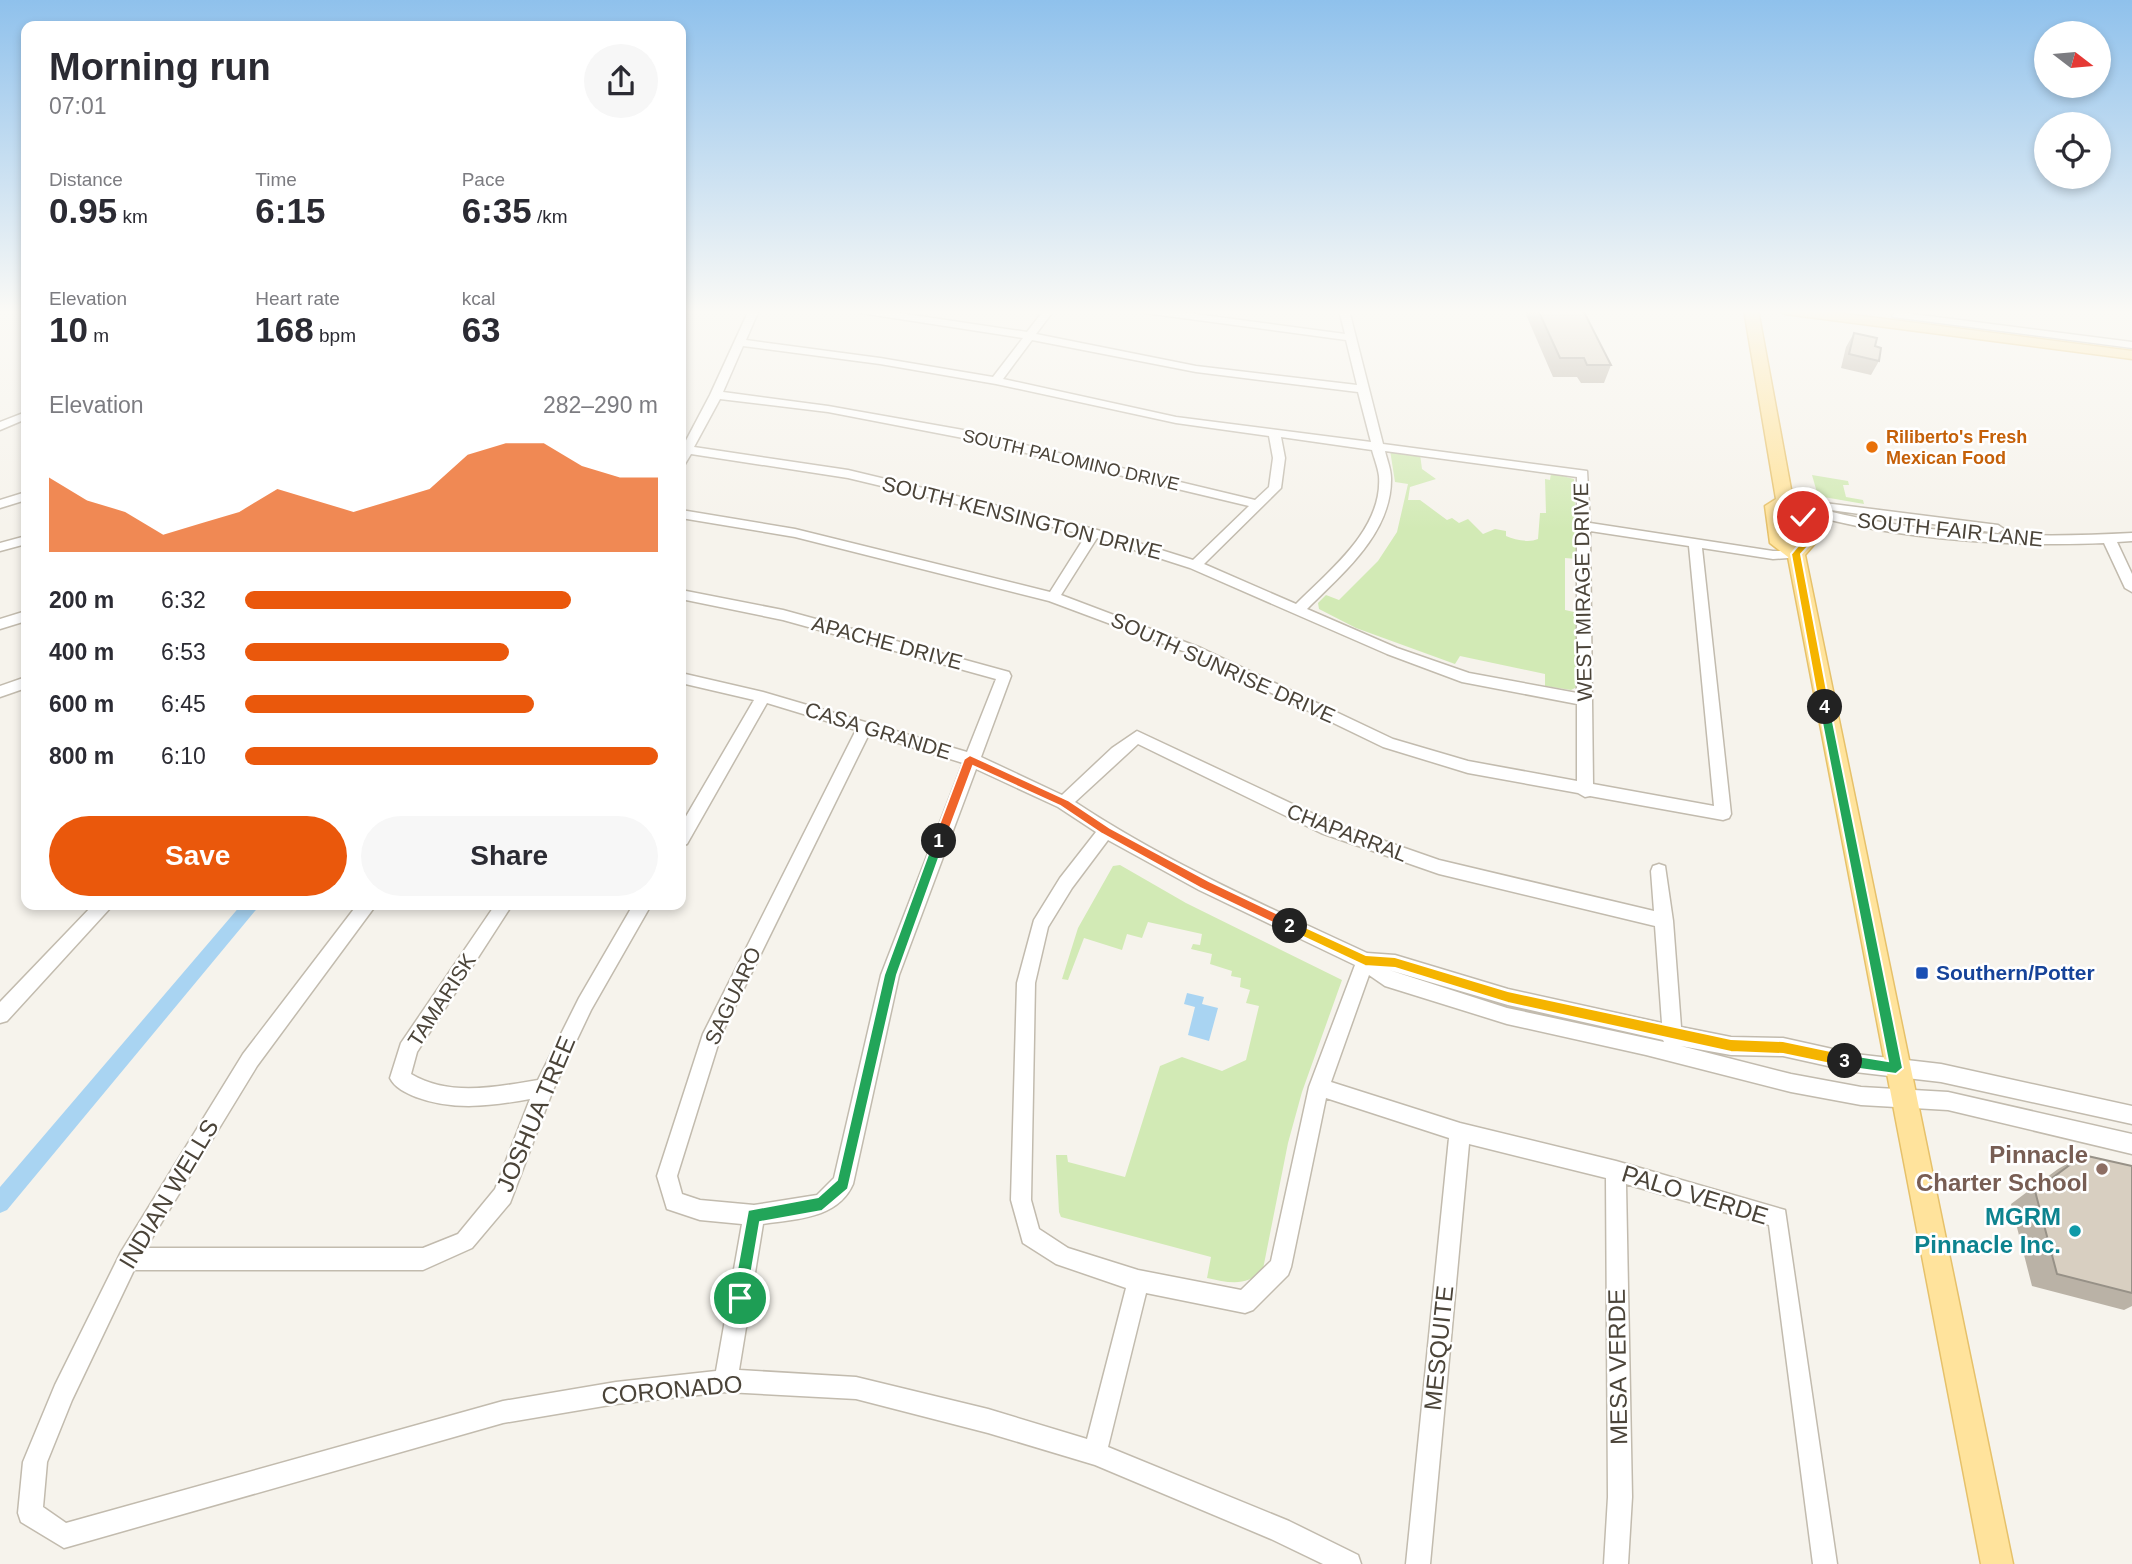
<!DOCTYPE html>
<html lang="en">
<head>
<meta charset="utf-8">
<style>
  :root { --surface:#fff; --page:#f7f7f7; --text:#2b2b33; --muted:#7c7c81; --accent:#ea580c }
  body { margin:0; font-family:Arial,sans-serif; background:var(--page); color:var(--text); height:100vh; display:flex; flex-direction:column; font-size:26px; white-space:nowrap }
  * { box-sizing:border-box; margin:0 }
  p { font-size:23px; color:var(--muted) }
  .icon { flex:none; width:38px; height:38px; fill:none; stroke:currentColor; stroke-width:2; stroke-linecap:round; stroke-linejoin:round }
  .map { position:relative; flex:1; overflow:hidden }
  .panel { position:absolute; left:21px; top:21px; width:665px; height:889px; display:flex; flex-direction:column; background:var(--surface); border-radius:14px; box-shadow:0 4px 10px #0003 }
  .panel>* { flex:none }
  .needle { width:46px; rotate:106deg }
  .fabs { position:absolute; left:2034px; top:21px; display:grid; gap:14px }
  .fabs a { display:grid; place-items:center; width:77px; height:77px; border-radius:50%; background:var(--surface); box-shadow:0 4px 10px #0003; font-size:35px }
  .pin { position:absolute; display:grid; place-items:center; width:60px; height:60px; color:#fff; margin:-30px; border:4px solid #fff; border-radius:50%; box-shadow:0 2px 7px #0007 }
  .km { position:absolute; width:35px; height:35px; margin:-18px; border-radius:50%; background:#222; color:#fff; font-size:19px; line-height:35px; text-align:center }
  .round { display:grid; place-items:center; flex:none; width:74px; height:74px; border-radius:37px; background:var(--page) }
  .headline { display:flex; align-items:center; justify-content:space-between; height:119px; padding:0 28px }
  h1 { font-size:38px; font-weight:700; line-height:52px }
  .stats { display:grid; grid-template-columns:repeat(3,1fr); gap:10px; height:119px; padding:7px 28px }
  .stats div { display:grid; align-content:center }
  .stats b { font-size:35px; font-weight:700 }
  .stats small { font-size:19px; font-weight:400 }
  .stats p { font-size:19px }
  .chart { height:196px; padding:14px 28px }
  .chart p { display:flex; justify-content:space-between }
  .chart svg { width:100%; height:126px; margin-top:7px; fill:var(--accent); opacity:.7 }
  .action { display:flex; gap:14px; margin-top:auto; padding:14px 28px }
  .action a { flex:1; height:80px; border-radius:42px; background:var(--accent); color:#fff; font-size:28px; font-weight:700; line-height:80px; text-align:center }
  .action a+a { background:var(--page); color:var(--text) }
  ul { padding:0 28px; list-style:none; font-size:23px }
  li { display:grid; grid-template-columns:112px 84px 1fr; align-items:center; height:52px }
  li i { height:18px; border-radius:9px; background:var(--accent) }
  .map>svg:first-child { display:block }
  .green { fill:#d2eab5 }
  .water { fill:#a9d4f2 }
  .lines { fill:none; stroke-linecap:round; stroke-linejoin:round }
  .canal { fill:#a9d4f2; fill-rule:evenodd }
  .minor-casing { stroke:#c2bbae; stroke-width:3 }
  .major-casing { stroke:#e6c16a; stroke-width:3 }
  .minor { fill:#fff; fill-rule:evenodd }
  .major { fill:#ffe39c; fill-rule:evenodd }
  .wall { fill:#bab2a6 }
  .building { fill:#d8cfc1; stroke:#979187; stroke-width:2 }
  .split-1 { fill:#22a559; stroke:#fff; stroke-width:2 }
  .split-2 { fill:#f0652b; stroke:#fff; stroke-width:2 }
  .split-3 { fill:#f5b400; stroke:#fff; stroke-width:2 }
  .split-4 { fill:#22a559; stroke:#fff; stroke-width:2 }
  .split-5 { fill:#f5b400; stroke:#fff; stroke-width:2 }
  .food-dot { fill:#e8710a; stroke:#fff; stroke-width:2.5 }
  .transit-dot { fill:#1a4fb4; stroke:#fff; stroke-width:2.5 }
  .education-dot { fill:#8d6e63; stroke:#fff; stroke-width:2.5 }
  .culture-dot { fill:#0f9aa8; stroke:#fff; stroke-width:2.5 }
  .labels { text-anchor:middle; stroke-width:5; stroke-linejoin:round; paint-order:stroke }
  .far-food-label { font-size:18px; font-weight:bold; fill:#c56008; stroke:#fff; text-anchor:start }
  .far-street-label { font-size:18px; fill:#4b4439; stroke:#fff }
  .street-label { font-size:21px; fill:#4b4439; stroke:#fff }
  .transit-label { font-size:21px; font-weight:bold; fill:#164399; stroke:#fff; text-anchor:start }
  .near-street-label { font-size:24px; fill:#4b4439; stroke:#fff }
  .near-education-label { font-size:24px; font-weight:bold; fill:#785e54; stroke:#fff; text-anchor:end }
  .near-culture-label { font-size:24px; font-weight:bold; fill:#0d838f; stroke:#fff; text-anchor:end }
</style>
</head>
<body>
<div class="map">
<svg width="2132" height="1564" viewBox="0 0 2132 1564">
  <rect width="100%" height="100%" fill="#f6f3ec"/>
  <path class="green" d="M 1390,450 L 1420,454 L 1422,469 L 1436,479 L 1410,487 L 1408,500 L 1420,500 L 1447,520 L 1452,518 L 1459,523 L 1468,519 L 1483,534 L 1495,529 L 1506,531 L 1506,536 C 1515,540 1529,543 1538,539 L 1540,513 L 1546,513 L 1545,479 L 1550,480 L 1551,473 L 1574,479 L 1577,559 L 1565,558 L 1565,610 L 1579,613 L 1577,687 L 1571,690 L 1545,686 L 1545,674 L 1460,656 L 1455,664 L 1356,628 L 1319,609 L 1318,603 L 1326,595 L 1339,600 L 1378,561 L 1397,532 L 1408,484 L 1395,482 Z
    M 1812,475 L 1848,481 L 1849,485 L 1843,485 L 1846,497 L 1863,500 L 1864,504 L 1818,496 Z
    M 1120,865 L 1186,903 L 1342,980 L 1302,1092 L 1288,1143 L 1263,1269 C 1248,1287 1229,1283 1207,1278 L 1211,1257 L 1061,1217 L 1059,1212 L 1056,1155 L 1067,1155 L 1068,1162 L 1125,1177 L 1160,1066 L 1182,1057 L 1222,1071 L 1246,1060 L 1259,1006 L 1246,1003 L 1250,990 L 1240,987 L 1241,978 L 1231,976 L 1232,971 L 1210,964 L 1212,954 L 1191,949 L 1193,944 L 1200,945 L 1202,934 L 1148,922 L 1142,938 L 1127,934 L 1122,950 L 1084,938 L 1068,980 L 1062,979 L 1078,928 L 1113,866 Z"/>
  <path class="water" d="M 1187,993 L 1204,997 L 1202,1004 L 1218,1008 L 1209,1041 L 1188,1035 L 1195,1007 L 1184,1004 Z"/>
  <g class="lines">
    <path class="canal" d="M 681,310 L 690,310 L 685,320 L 681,321 Z
      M 241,905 L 260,905 L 7,1210 L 0,1213 L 0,1187 Z"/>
    <defs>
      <path id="minor" d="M 749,310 L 759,310 L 746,340 L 880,358 L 993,377 L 1023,338 L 861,313 L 856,310 L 879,310 L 1027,332 L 1044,310 L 1054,310 L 1036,334 L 1196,366 L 1357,385 L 1346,340 L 1145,313 L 1140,310 L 1166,310 L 1345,334 L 1339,310 L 1349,310 L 1383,444 L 1587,471 L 1590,523 L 1773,551 L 1801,551 L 1801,557 L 1773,559 L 1702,548 L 1731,814 L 1729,818 L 1723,820 L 1590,796 L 1585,797 L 1578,793 L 1468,773 L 1383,747 L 1191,654 L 1049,601 L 795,537 L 681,518 L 681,510 L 795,529 L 1050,592 L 1086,535 L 848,478 L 691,454 L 685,464 L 681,465 L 681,450 L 710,395 ZM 1032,340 L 1196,372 L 1358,392 L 1371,442 L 1176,417 L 1003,379 ZM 743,346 L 880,364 L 996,384 L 1176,423 L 1269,436 L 1273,458 L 1269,487 L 1255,500 L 963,430 L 828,406 L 723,392 ZM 720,399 L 828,412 L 963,438 L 1249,506 L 1193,560 L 1094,529 L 848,470 L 694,447 ZM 1281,437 L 1372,450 C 1374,458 1378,467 1379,476 C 1383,529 1330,570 1296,604 L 1204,564 L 1281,488 L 1285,458 ZM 1385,451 L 1577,477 L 1577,693 L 1469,673 L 1397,648 L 1307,609 C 1343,573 1392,533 1391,478 C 1391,469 1387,460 1385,451 ZM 1590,531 L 1689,546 L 1714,806 L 1593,784 ZM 1097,538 L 1190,568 L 1387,654 L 1462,682 L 1577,704 L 1577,781 L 1468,761 L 1393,739 L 1201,648 L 1061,595 Z
        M 1897,312 L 2132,342 L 2132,348 L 1893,317 L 1892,315 Z
        M 26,412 L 26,419 L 0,430 L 0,422 Z
        M 26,492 L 26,500 L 0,508 L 0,500 Z
        M 1785,498 L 1998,525 L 2004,529 L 1998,533 L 1816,508 C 1918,535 2028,539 2132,533 L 2132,541 L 2117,542 L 2132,574 L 2132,592 L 2125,588 L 2104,543 C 2006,547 1873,539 1781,505 L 1781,499 Z
        M 26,536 L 26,544 L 0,551 L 0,543 Z
        M 681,590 L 783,610 L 1009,672 L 1011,676 L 981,757 L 1062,795 L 1112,748 L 1137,731 L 1333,823 L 1439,860 L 1654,911 L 1651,871 L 1653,866 L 1659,864 L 1665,866 L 1673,921 L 1681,1027 L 1731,1037 L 1783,1038 L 1855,1054 L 1941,1064 L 2132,1106 L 2132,1124 L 1941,1082 L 1855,1072 L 1783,1056 L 1731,1055 L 1681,1046 L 1791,1074 L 1861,1087 L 1948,1092 L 2132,1134 L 2132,1154 L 1948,1110 L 1861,1105 L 1791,1092 L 1646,1055 L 1507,1024 L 1385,986 L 1369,975 L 1331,1082 L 1460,1123 L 1616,1161 L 1785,1210 L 1837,1564 L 1813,1564 L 1769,1225 L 1626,1184 L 1632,1497 L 1628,1564 L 1604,1564 L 1608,1497 L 1606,1178 L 1469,1144 L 1430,1564 L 1406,1564 L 1449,1138 L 1326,1098 L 1291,1267 L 1288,1275 L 1253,1310 L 1245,1313 L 1146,1293 L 1108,1447 L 1289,1521 L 1358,1555 L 1361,1564 L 1323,1564 L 1271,1539 L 1095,1465 L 988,1433 L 856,1399 L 726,1392 L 616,1404 L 503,1423 L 64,1548 L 21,1522 L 18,1513 L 23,1462 L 55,1385 L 121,1252 L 243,1054 L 357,905 L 376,905 L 257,1066 L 146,1248 L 423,1248 L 458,1234 L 495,1189 L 530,1099 C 491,1106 454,1111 416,1097 C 406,1093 395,1088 390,1078 L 401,1043 L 495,905 L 512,905 L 417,1052 L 411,1074 C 450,1097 495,1087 538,1080 L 579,998 L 633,905 L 651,905 L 591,1010 L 553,1090 L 510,1203 L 472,1248 L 423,1270 L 134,1270 L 72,1400 L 47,1462 L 43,1507 L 66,1523 L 503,1401 L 616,1382 L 716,1371 L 742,1224 L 700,1220 L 667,1209 L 657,1176 L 703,1034 L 856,730 L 767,703 L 687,844 L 681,846 L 681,825 L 754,700 L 681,683 L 681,673 L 763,692 L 967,752 L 996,679 L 783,620 L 681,599 ZM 869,734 L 963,763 L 881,975 L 834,1178 L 817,1195 L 754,1205 L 700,1200 L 682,1194 L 677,1176 L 721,1035 ZM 1138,744 L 1321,833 L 1439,874 L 1655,926 L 1662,1023 L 1508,989 L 1395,955 L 1367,953 C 1268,907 1167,863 1075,802 ZM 976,769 L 1058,807 L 1096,832 L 1060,878 L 1034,920 L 1017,983 L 1011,1200 L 1023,1243 L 1056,1264 L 1126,1288 L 1087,1439 L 988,1409 L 856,1377 L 739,1370 L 763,1224 C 795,1219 838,1219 853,1184 L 899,975 ZM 1108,840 L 1199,890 L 1355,965 L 1309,1087 L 1271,1261 L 1241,1290 L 1138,1270 L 1068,1248 L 1039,1229 L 1031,1200 L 1035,983 L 1048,927 L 1072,888 ZM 1389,970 L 1508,1005 L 1663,1040 L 1664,1042 L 1507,1008 Z
        M 26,611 L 26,621 L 0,629 L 0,619 Z
        M 26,677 L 26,688 L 0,697 L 0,686 Z
        M 93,905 L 113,905 L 7,1021 L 0,1023 L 0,1002 Z"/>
      <path id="major" d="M 1744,310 L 1758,310 L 1793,500 L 1811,517 L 1817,541 L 1805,555 L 2013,1564 L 1981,1564 L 1788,557 L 1770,543 L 1765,506 L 1776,499 ZM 1782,509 L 1795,519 L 1799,540 L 1794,545 L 1787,540 Z
        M 1778,310 L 1815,310 L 2132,351 L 2132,359 L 1785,314 Z"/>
    </defs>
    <use href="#minor" class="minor-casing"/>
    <use href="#major" class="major-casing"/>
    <use href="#minor" class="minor"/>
    <use href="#major" class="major"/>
  </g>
  <path class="wall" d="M 1524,310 L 1583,310 L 1611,365 L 1604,383 L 1581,383 L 1577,377 L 1553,377 Z
    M 1854,333 L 1875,346 L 1879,361 L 1871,375 L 1841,368 L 1846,347 Z
    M 2083,1155 L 2132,1166 L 2132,1306 L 2124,1310 L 2032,1286 L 2011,1204 L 2058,1169 Z"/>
  <path class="building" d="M 1538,310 L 1583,310 L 1611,365 L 1587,365 L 1584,358 L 1560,358 Z
    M 1854,333 L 1877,338 L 1875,346 L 1881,348 L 1879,361 L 1849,354 Z
    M 2083,1155 L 2132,1166 L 2132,1293 L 2057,1274 L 2035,1191 Z"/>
  <linearGradient id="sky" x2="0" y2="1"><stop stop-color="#8fc1ec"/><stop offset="0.59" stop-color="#fbfaf6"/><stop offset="1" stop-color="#fbfaf6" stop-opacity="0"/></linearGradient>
  <rect width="2132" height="529" fill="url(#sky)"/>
  <path class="split-1" d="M 939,837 L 945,841 L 897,975 L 848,1189 L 822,1211 L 760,1222 L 747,1298 L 745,1304 L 740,1306 L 734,1304 L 732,1298 L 748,1210 L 818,1197 L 837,1180 L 884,975 L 933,841 Z"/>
  <path class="split-2" d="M 970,755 L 1068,800 L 1110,828 L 1209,881 L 1295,922 L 1295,929 L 1286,929 L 1200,888 L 1102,834 L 1060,806 L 973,766 L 945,841 L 939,846 L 935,845 L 933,841 L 964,759 Z"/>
  <path class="split-3" d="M 1290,920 L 1366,955 L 1395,957 L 1508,991 L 1731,1039 L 1783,1041 L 1845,1054 L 1852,1061 L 1845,1067 L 1783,1054 L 1731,1052 L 1508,1003 L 1395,968 L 1365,966 L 1286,929 L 1286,922 Z"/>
  <path class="split-4" d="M 1825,703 L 1830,707 L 1903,1068 L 1896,1074 L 1845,1067 L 1838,1061 L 1845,1054 L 1888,1061 L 1819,707 Z"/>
  <path class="split-5" d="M 1800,515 L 1808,517 L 1813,541 L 1801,554 L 1830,707 L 1825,711 L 1819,707 L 1791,554 L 1803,540 Z"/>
  <circle class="food-dot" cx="1872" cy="447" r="7"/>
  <rect class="transit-dot" x="1915" y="966" width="14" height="14" rx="3.5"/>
  <circle class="education-dot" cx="2102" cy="1169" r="7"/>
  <circle class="culture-dot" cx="2075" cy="1231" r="7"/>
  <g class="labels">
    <g class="far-food-label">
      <text x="1886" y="443">Riliberto's Fresh<tspan x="1886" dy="21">Mexican Food</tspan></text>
    </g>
    <g class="far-street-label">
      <text transform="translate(1071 460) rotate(13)" y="6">SOUTH PALOMINO DRIVE</text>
    </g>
    <g class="street-label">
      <text transform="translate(1022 518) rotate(14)" y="7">SOUTH KENSINGTON DRIVE</text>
      <text transform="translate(1950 530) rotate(6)" y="7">SOUTH FAIR LANE</text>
      <text transform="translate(1583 592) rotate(-91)" y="7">WEST MIRAGE DRIVE</text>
      <text transform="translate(887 643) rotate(15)" y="7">APACHE DRIVE</text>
      <text transform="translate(1223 668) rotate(24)" y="7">SOUTH SUNRISE DRIVE</text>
      <text transform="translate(878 731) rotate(17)" y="7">CASA GRANDE</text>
      <text transform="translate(1347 833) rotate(21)" y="7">CHAPARRAL</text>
      <text transform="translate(733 996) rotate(-65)" y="7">SAGUARO</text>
      <text transform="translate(442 1000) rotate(-57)" y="7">TAMARISK</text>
    </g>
    <g class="transit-label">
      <text x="1936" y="980">Southern/Potter</text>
    </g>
    <g class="near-street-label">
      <text transform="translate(536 1114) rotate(-67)" y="8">JOSHUA TREE</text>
      <text transform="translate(169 1194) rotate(-59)" y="8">INDIAN WELLS</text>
      <text transform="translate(1695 1195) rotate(17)" y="8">PALO VERDE</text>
      <text transform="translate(1439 1348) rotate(-84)" y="8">MESQUITE</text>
      <text transform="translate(1618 1367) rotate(-91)" y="8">MESA VERDE</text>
      <text transform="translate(672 1390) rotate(-5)" y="8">CORONADO</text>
    </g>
    <g class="near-education-label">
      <text x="2088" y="1163">Pinnacle<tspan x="2088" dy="28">Charter School</tspan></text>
    </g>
    <g class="near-culture-label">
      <text x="2061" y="1225">MGRM<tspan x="2061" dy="28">Pinnacle Inc.</tspan></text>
    </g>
  </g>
</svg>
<div class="fabs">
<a><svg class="needle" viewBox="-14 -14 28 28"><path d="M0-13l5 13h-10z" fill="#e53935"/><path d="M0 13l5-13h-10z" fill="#7c7c81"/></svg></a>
<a><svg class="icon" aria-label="locate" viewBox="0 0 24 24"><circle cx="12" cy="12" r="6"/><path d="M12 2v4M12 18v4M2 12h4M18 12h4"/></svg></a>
</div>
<div class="pin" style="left:740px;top:1298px;background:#1e9e55"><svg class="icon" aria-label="arrive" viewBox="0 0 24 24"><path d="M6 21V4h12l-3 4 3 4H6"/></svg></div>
<div class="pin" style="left:1803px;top:517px;background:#d93025"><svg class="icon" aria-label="check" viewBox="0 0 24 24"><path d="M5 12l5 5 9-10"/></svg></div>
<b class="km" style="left:939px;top:841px">1</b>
<b class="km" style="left:1290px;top:926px">2</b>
<b class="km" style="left:1845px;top:1061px">3</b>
<b class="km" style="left:1825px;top:707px">4</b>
<section class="panel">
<div class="headline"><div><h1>Morning run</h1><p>07:01</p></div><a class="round"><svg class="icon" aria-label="share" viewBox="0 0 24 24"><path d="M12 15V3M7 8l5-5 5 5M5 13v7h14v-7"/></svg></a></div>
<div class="stats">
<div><p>Distance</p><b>0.95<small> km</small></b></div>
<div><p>Time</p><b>6:15</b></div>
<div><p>Pace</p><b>6:35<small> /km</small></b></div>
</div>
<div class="stats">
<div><p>Elevation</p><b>10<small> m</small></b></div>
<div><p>Heart rate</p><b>168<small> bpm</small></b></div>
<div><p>kcal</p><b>63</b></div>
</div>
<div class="chart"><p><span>Elevation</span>282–290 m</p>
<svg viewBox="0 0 160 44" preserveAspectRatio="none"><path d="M0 44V18L10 26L20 30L30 38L40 34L50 30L60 22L70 26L80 30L90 26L100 22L110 10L120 6L130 6L140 14L150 18L160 18V44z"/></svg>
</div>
<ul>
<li><b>200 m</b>6:32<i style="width:79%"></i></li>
<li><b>400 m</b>6:53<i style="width:64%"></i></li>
<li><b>600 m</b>6:45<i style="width:70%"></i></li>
<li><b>800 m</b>6:10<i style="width:100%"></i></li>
</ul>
<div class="action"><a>Save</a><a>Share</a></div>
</section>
</div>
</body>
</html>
